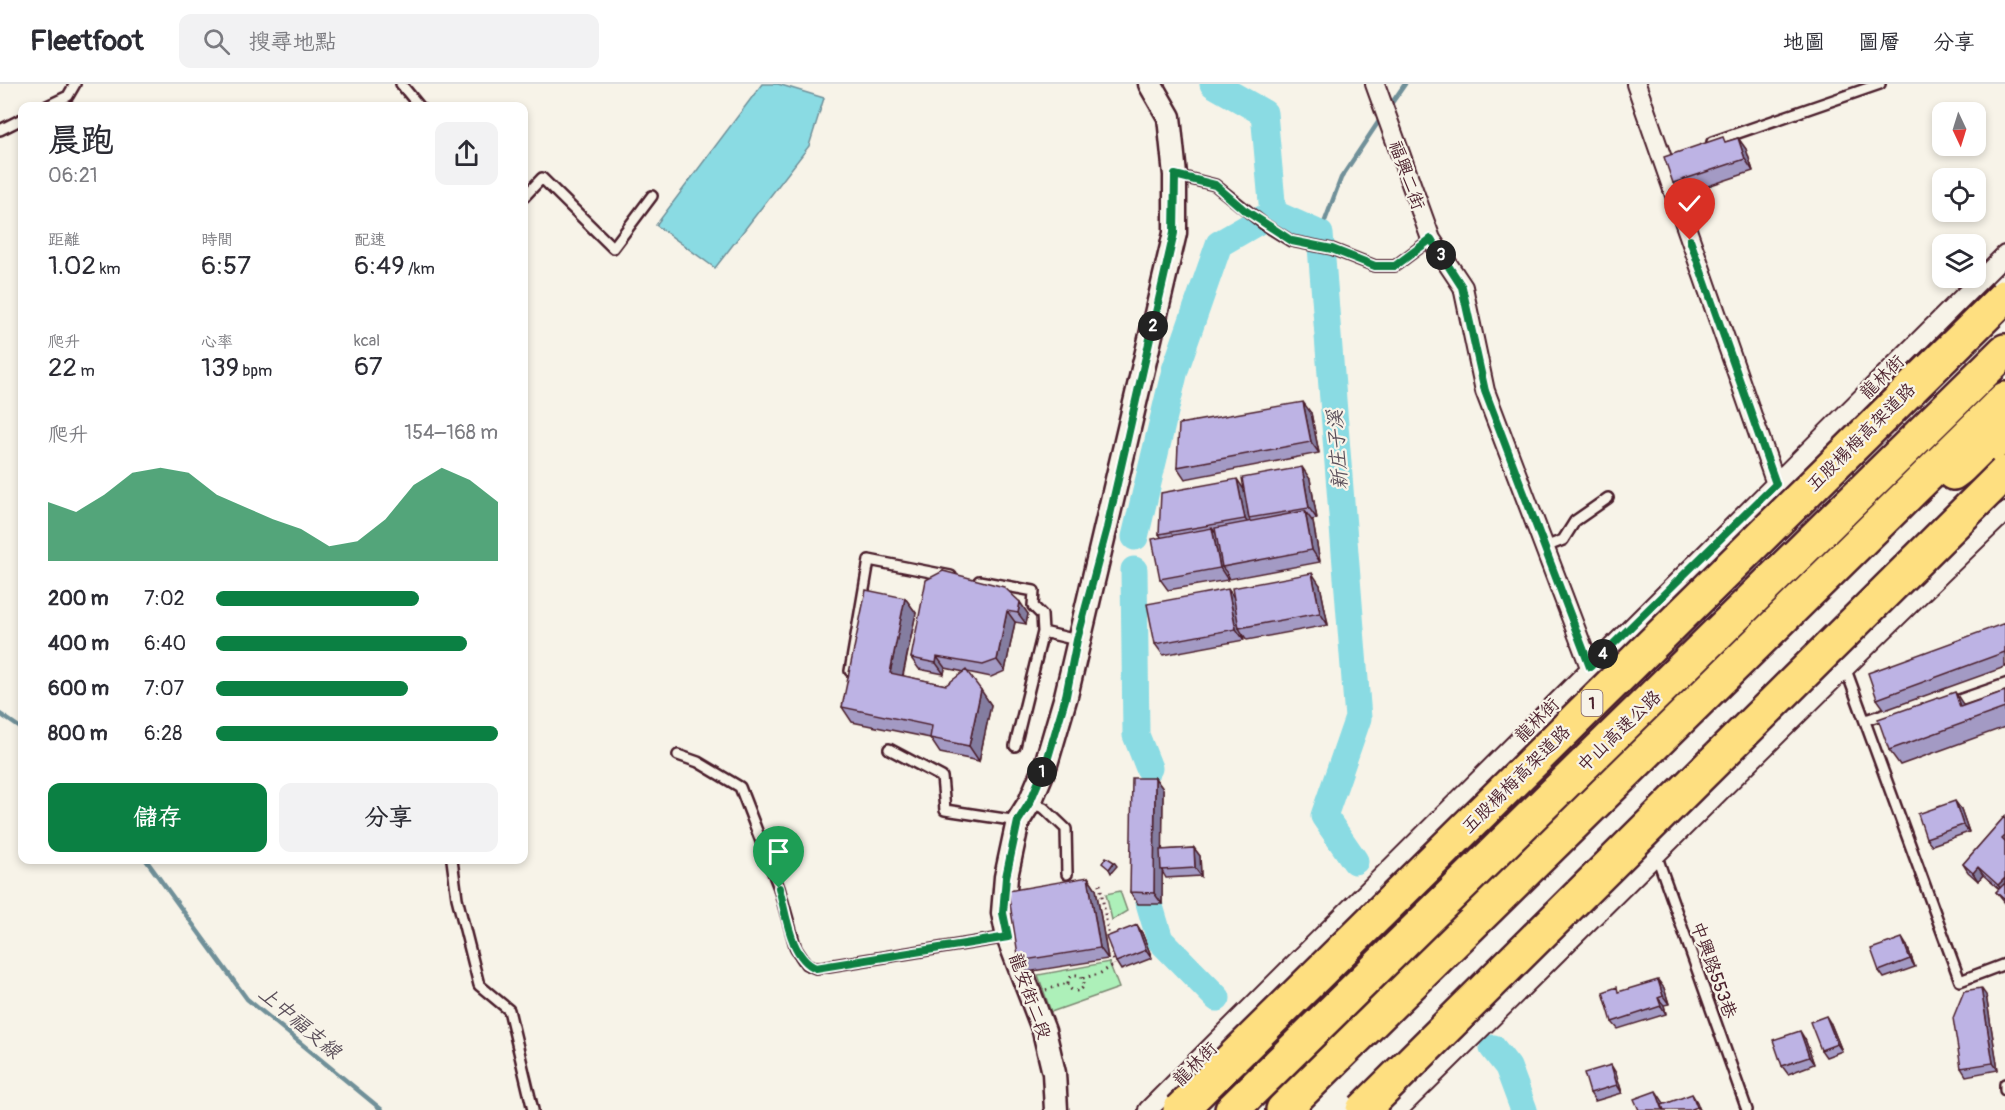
<!DOCTYPE html>
<html lang="zh-TW">
<head>
<meta charset="utf-8">
<style>
  :root { --surface:#fff; --page:#f2f2f3; --text:#2b2b33; --muted:#7c7c81; --line:#e1e1e2; --accent:#0b8043 }
  body { margin:0; font-family:Pangolin,"LXGW WenKai TC",sans-serif; background:var(--page); color:var(--text); height:100vh; display:flex; flex-direction:column; font-size:22px; white-space:nowrap }
  * { box-sizing:border-box; margin:0 }
  p { font-size:20px; color:var(--muted) }
  .icon { flex:none; width:33px; height:33px; fill:none; stroke:currentColor; stroke-width:2; stroke-linecap:round; stroke-linejoin:round }
  .map { position:relative; flex:1; overflow:hidden }
  .drawer { position:absolute; left:18px; top:18px; width:510px; height:762px; display:flex; flex-direction:column; background:var(--surface); border-radius:12px; box-shadow:0 3px 9px #0003 }
  .drawer>* { flex:none }
  .needle { width:39px; rotate:176deg }
  .tools { position:absolute; left:1932px; top:18px; display:grid; gap:12px }
  .tools a { display:grid; place-items:center; width:54px; height:54px; border-radius:12px; background:var(--surface); box-shadow:0 3px 9px #0003; font-size:30px }
  .pin { position:absolute; display:grid; place-items:center; width:51px; height:51px; color:#fff; margin:-62px -26px; border-radius:50% 50% 50% 0; rotate:-45deg; box-shadow:0 0 6px #0007 }
  .pin .icon { rotate:45deg }
  .km { position:absolute; width:30px; height:30px; margin:-15px; border-radius:50%; background:#222; color:#fff; font-size:16px; line-height:30px; text-align:center }
  .round { display:grid; place-items:center; flex:none; width:63px; height:63px; border-radius:12px; background:var(--page) }
  .overview { display:flex; align-items:center; justify-content:space-between; height:102px; padding:0 30px }
  h1 { font-size:33px; font-weight:600; line-height:45px }
  .figures { display:grid; grid-template-columns:repeat(3,1fr); gap:9px; height:102px; padding:6px 30px }
  .figures div { display:grid; align-content:center }
  .figures b { font-size:26px; font-weight:600 }
  .figures small { font-size:16px; font-weight:400 }
  .figures p { font-size:16px }
  .chart { height:168px; padding:12px 30px }
  .chart p { display:flex; justify-content:space-between }
  .chart svg { width:100%; height:108px; margin-top:6px; fill:var(--accent); opacity:.7 }
  .button { display:flex; gap:12px; margin-top:auto; padding:12px 30px }
  .button a { flex:1; height:69px; border-radius:12px; background:var(--accent); color:#fff; font-size:24px; font-weight:600; line-height:69px; text-align:center }
  .button a+a { background:var(--page); color:var(--text) }
  ul { padding:0 30px; list-style:none; font-size:20px }
  li { display:grid; grid-template-columns:96px 72px 1fr; align-items:center; height:45px }
  li i { height:15px; border-radius:8px; background:var(--accent) }
  header { display:flex; align-items:center; gap:36px; box-sizing:border-box; height:84px; padding:0 30px; background:var(--surface); border-bottom:2px solid var(--line) }
  header strong { font-size:28px }
  nav { display:flex; gap:33px; margin-inline-start:auto; font-size:21px }
  .search { width:420px; height:54px; background:var(--page); display:flex; align-items:center; gap:15px; box-sizing:border-box; padding:0 21px; border-radius:12px; color:var(--muted); font-size:22px }
  .map>svg:first-child { display:block }
  .green { fill:#adf0b9; stroke:#7c8872; stroke-width:1.5 }
  .water { fill:#8adbe3; stroke:#709099; stroke-width:1.5 }
  .lines { fill:none; stroke-linecap:round; stroke-linejoin:round }
  .stream { stroke:#709099; stroke-width:4.5 }
  .river { stroke:#8adbe3; stroke-width:27 }
  .service-casing { stroke:#4a1f2b; stroke-width:14 }
  .minor-casing { stroke:#4a1f2b; stroke-width:22 }
  .tertiary-casing { stroke:#4a1f2b; stroke-width:27 }
  .motorway-casing { stroke:#4a1f2b; stroke-width:38 }
  .path { stroke:#4a1f2b; stroke-width:3; stroke-dasharray:1.5 4.5; stroke-linecap:butt }
  .service { stroke:#f7f3e8; stroke-width:9 }
  .minor { stroke:#f7f3e8; stroke-width:18 }
  .tertiary { stroke:#f7f3e8; stroke-width:22 }
  .motorway { stroke:#fedf80; stroke-width:33 }
  .motorway-bridge-casing { stroke:#4a1f2b; stroke-width:38; stroke-linecap:butt }
  .motorway-bridge { stroke:#fedf80; stroke-width:33 }
  .wall { fill:#a39ac4; stroke:#4a1f2b; stroke-width:1.5 }
  .shaded-wall { fill:#847da0; stroke:#4a1f2b; stroke-width:1.5 }
  .building { fill:#bdb3e4; stroke:#4a1f2b; stroke-width:1.5 }
  .route-casing { stroke:#fff; stroke-width:12 }
  .route { stroke:#0b8043; stroke-width:8 }
  .labels { text-anchor:middle; stroke-width:4.5; stroke-linejoin:round; paint-order:stroke }
  .shield { fill:#f7f3e8; stroke:#7e5f64; stroke-width:1.5 }
  .shield-label { font-size:16px; font-weight:bold; fill:#4a1f2b }
  .street-label { font-size:18px; fill:#4a1f2b; stroke:#f7f3e8 }
  .water-label { font-size:20px; font-style:italic; fill:#5a4e59; stroke:#f7f3e8 }
</style>
</head>
<body>
<header>
<strong>Fleetfoot</strong>
<div class="search"><svg class="icon" aria-label="search" viewBox="0 0 24 24"><circle cx="10" cy="10" r="6"/><path d="M15 15l6 6"/></svg>搜尋地點</div>
<nav><a>地圖</a><a>圖層</a><a>分享</a></nav>
</header>
<div class="map">
<svg width="2005" height="1026" viewBox="0 0 2005 1026">
  <rect width="100%" height="100%" fill="#f7f3e8"/>
  <filter id="ink" filterUnits="userSpaceOnUse"><feTurbulence type="fractalNoise" baseFrequency=".0167" numOctaves="2"/><feDisplacementMap in="SourceGraphic" scale="12" xChannelSelector="R" yChannelSelector="G"/><feConvolveMatrix kernelMatrix="1 2 1 2 8 2 1 2 1" color-interpolation-filters="sRGB"/></filter>
  <g filter="url(#ink)">
    <path class="green" d="M 1120,807 L 1127,827 L 1112,836 L 1106,810 Z
      M 1109,878 L 1119,904 L 1051,928 L 1038,891 Z"/>
    <path class="water" d="M 762,0 L 778,0 L 824,14 L 809,62 L 715,184 L 656,141 Z"/>
    <g class="lines">
      <path class="stream" d="M 1389,23 L 1405,0
        M 1320,150 L 1341,94 L 1381,34
        M 0,630 L 22,645
        M 146,776 L 247,915 L 382,1026"/>
      <path class="river" d="M 1213,0 L 1264,29 L 1273,129 L 1320,150 L 1358,634 L 1324,732 L 1355,777
        M 1135,453 L 1175,286 L 1219,160 L 1273,129
        M 1134,486 L 1136,651 L 1149,684
        M 1149,819 L 1160,856 L 1217,914
        M 1493,964 L 1508,983 L 1524,1026"/>
      <defs>
        <path id="service" d="M 401,0 L 419,22
          M 47,22 L 68,12 L 75,0
          M 0,46 L 22,35
          M 1712,58 L 1880,0
          M 1175,91 L 1215,101 L 1265,141 L 1291,157 L 1332,165 L 1375,182 L 1395,182 L 1431,155
          M 524,113 L 542,94 L 613,164 L 652,112
          M 1545,463 L 1563,456 L 1575,437 L 1608,414
          M 979,497 L 1034,507 L 1033,522 L 1042,531 L 1043,548
          M 1845,583 L 1960,897 L 2005,880
          M 850,587 L 869,476 L 951,492
          M 1866,636 L 2005,588
          M 1015,662 L 1043,548 L 1077,556
          M 889,665 L 942,693 L 945,726 L 1018,737
          M 678,671 L 698,678 L 740,703 L 779,804 L 796,865 L 806,880 L 816,884 L 1008,853
          M 1030,719 L 1044,724 L 1066,745 L 1067,790
          M 1656,770 L 1747,1026
          M 452,776 L 457,814 L 479,901 L 509,926 L 533,1026
          M 2005,1000 L 2005,1006"/>
        <path id="minor" d="M 1375,0 L 1431,155 L 1463,203 L 1485,307 L 1590,583
          M 1636,0 L 1776,400
          M 1148,1026 L 2005,171
          M 1398,1026 C 1601,827 1800,625 2005,428"/>
        <path id="tertiary" d="M 1056,1026 L 1054,989 L 1044,947 L 1008,853 L 1003,829 L 1006,793 L 1018,737 L 1030,718 L 1046,680 L 1066,612 L 1175,149 L 1175,91 L 1169,33 L 1150,0"/>
        <path id="motorway" d="M 1953,389 L 2005,351
          M 1232,1026 L 2005,267
          M 1283,1026 L 2005,315"/>
      </defs>
      <use href="#service" class="service-casing"/>
      <use href="#minor" class="minor-casing"/>
      <use href="#tertiary" class="tertiary-casing"/>
      <use href="#motorway" class="motorway-casing"/>
      <path class="path" d="M 1100,800 L 1109,854
        M 1111,863 L 1114,881
        M1068 899a8 8 0 1 1 16 0a8 8 0 1 1-16 0Z
        M 1083,894 L 1099,890 L 1114,881
        M 1046,906 L 1067,899"/>
      <use href="#service" class="service"/>
      <use href="#minor" class="minor"/>
      <use href="#tertiary" class="tertiary"/>
      <use href="#motorway" class="motorway"/>
      <defs>
        <path id="motorway-bridge" d="M 1180,1026 L 2005,212
          M 1363,1026 L 2005,389"/>
      </defs>
      <use href="#motorway-bridge" class="motorway-bridge-casing"/>
      <use href="#motorway-bridge" class="motorway-bridge"/>
    </g>
    <path class="wall" d="M 1738,54 L 1746,65 L 1753,87 L 1681,111 L 1673,99 L 1726,58 Z
      M 1311,329 L 1319,369 L 1185,395 L 1177,383 Z
      M 1310,395 L 1317,435 L 1311,436 L 1313,438 L 1320,478 L 1230,495 L 1227,489 L 1228,496 L 1168,506 L 1160,495 L 1161,453 L 1159,450 L 1244,406 Z
      M 943,487 L 1028,530 L 1026,540 L 1015,538 L 1005,587 L 991,593 L 967,588 L 991,621 L 979,677 L 940,669 L 930,654 L 852,638 L 842,623 L 905,514 L 916,529 L 903,592 L 946,601 L 964,588 L 945,584 L 944,590 L 919,585 L 911,574 Z
      M 1320,501 L 1328,541 L 1247,556 L 1242,549 L 1244,556 L 1163,571 L 1155,560 L 1233,512 Z
      M 2005,539 L 2005,583 L 1885,626 L 1877,615 Z
      M 2005,607 L 2005,643 L 1900,681 L 1889,666 L 1964,621 Z
      M 1155,694 L 1163,705 L 1162,766 L 1194,764 L 1200,772 L 1201,792 L 1166,794 L 1162,787 L 1162,820 L 1138,820 L 1130,808 Z
      M 1961,725 L 1969,748 L 1932,761 L 1926,754 Z
      M 2005,732 L 2005,819 L 1996,808 L 1999,805 L 1983,791 L 1978,797 L 1968,788 L 1963,780 Z
      M 1088,793 L 1096,805 L 1108,875 L 1027,888 L 1019,877 Z
      M 1137,841 L 1142,849 L 1152,874 L 1121,886 L 1116,878 Z
      M 1907,862 L 1915,883 L 1884,894 L 1879,887 Z
      M 1664,904 L 1669,920 L 1664,921 L 1666,930 L 1618,945 L 1612,938 L 1620,908 Z
      M 1986,911 L 1998,986 L 1966,992 L 1961,984 Z
      M 1831,940 L 1842,967 L 1826,973 L 1821,966 Z
      M 1805,955 L 1814,980 L 1788,990 L 1782,982 Z
      M 1616,989 L 1622,1009 L 1595,1017 L 1590,1009 Z"/>
    <path class="shaded-wall" d="M 1738,54 L 1746,65 L 1753,87 L 1745,75 Z
      M 1303,318 L 1311,329 L 1319,369 L 1311,358 Z
      M 1302,383 L 1310,395 L 1317,435 L 1309,424 Z
      M 1237,395 L 1245,407 L 1249,434 L 1253,446 L 1245,435 Z
      M 1305,427 L 1313,438 L 1320,478 L 1312,466 Z
      M 1212,444 L 1220,455 L 1222,483 L 1227,489 L 1228,496 L 1220,484 Z
      M 1312,489 L 1320,501 L 1328,541 L 1320,529 Z
      M 1228,505 L 1236,516 L 1239,544 L 1242,549 L 1244,556 L 1236,545 Z
      M 905,514 L 916,529 L 900,604 L 890,589 Z
      M 1020,518 L 1028,530 L 1026,540 L 1018,529 Z
      M 1007,527 L 1015,538 L 1005,587 L 997,576 Z
      M 937,573 L 945,584 L 944,590 L 936,579 Z
      M 981,606 L 991,621 L 979,677 L 969,662 Z
      M 1955,608 L 1965,623 L 1971,638 L 1960,623 Z
      M 1155,694 L 1163,705 L 1162,820 L 1154,809 Z
      M 1955,717 L 1961,725 L 1969,748 L 1963,741 Z
      M 1194,764 L 1200,772 L 1201,792 L 1195,784 Z
      M 1114,778 L 1117,782 L 1111,789 L 1109,785 Z
      M 1978,783 L 1983,791 L 1978,797 L 1973,789 Z
      M 1088,793 L 1096,805 L 1108,875 L 1100,864 Z
      M 2005,794 L 2005,807 L 2004,809 L 1998,801 Z
      M 1137,841 L 1142,849 L 1152,874 L 1146,866 Z
      M 1902,854 L 1907,862 L 1915,883 L 1910,875 Z
      M 1658,896 L 1664,904 L 1669,920 L 1663,912 Z
      M 1981,904 L 1986,911 L 1998,986 L 1993,979 Z
      M 1658,914 L 1664,921 L 1666,930 L 1661,922 Z
      M 1826,932 L 1831,940 L 1842,967 L 1837,960 Z
      M 1800,947 L 1805,955 L 1814,980 L 1809,973 Z
      M 1611,981 L 1616,989 L 1622,1009 L 1617,1001 Z
      M 1656,1007 L 1664,1019 L 1667,1026 L 1663,1026 Z
      M 1692,1010 L 1697,1018 L 1700,1026 L 1699,1026 L 1697,1023 Z"/>
    <path class="building" d="M 1723,53 L 1725,58 L 1738,54 L 1745,75 L 1673,99 L 1664,73 Z
      M 1303,318 L 1311,358 L 1177,383 L 1179,340 Z
      M 1302,383 L 1309,424 L 1249,434 L 1242,394 Z
      M 1237,395 L 1245,435 L 1159,450 L 1161,409 Z
      M 1305,427 L 1312,466 L 1222,483 L 1215,444 Z
      M 1212,444 L 1220,484 L 1160,495 L 1152,455 Z
      M 943,487 L 1004,503 L 1020,518 L 1018,529 L 1007,527 L 997,576 L 983,581 L 937,573 L 936,579 L 911,574 L 926,496 Z
      M 1312,489 L 1320,529 L 1239,544 L 1232,504 Z
      M 1228,505 L 1236,545 L 1155,560 L 1147,520 Z
      M 866,506 L 905,514 L 890,589 L 946,601 L 966,586 L 981,606 L 969,662 L 930,654 L 932,642 L 842,623 Z
      M 2005,539 L 2005,568 L 1877,615 L 1868,589 Z
      M 2005,607 L 2005,624 L 1889,666 L 1878,635 L 1955,608 L 1960,623 Z
      M 1132,694 L 1155,694 L 1154,809 L 1130,808 Z
      M 1955,717 L 1963,741 L 1926,754 L 1918,730 Z
      M 2005,732 L 2005,752 L 2002,755 L 2005,758 L 2005,794 L 1998,801 L 1978,783 L 1973,789 L 1963,780 Z
      M 1194,764 L 1195,784 L 1161,786 L 1160,766 Z
      M 1106,773 L 1114,778 L 1109,785 L 1102,779 Z
      M 1088,793 L 1100,864 L 1019,877 L 1008,807 Z
      M 2005,799 L 2005,816 L 1996,808 Z
      M 1137,841 L 1146,866 L 1116,878 L 1106,853 Z
      M 1902,854 L 1910,875 L 1879,887 L 1871,865 Z
      M 1658,896 L 1663,912 L 1658,914 L 1661,922 L 1612,938 L 1603,908 L 1617,903 L 1618,908 Z
      M 1981,904 L 1993,979 L 1961,984 L 1953,934 L 1964,907 Z
      M 1826,932 L 1837,960 L 1821,966 L 1810,938 Z
      M 1800,947 L 1809,973 L 1782,982 L 1773,956 Z
      M 1611,981 L 1617,1001 L 1590,1009 L 1584,989 Z
      M 1656,1007 L 1663,1026 L 1639,1026 L 1634,1015 Z
      M 1692,1010 L 1697,1023 L 1692,1025 L 1693,1026 L 1664,1026 L 1662,1021 Z"/>
  </g>
  <g class="lines" filter="url(#ink)">
    <defs>
      <path id="route" d="M 779,804 C 786,829 790,874 816,884 L 1008,853 L 1003,829 L 1006,793 L 1018,737 L 1030,718 L 1046,680 L 1066,612 L 1077,556 L 1107,444 L 1174,149 L 1175,91 L 1215,101 L 1243,125 L 1292,157 L 1332,165 L 1375,182 L 1395,182 L 1431,155 L 1462,203 L 1485,307 L 1590,583 L 1776,400 L 1690,156"/>
    </defs>
    <use href="#route" class="route-casing"/>
    <use href="#route" class="route"/>
  </g>
  <g class="labels">
    <rect class="shield" x="1581.5" y="606" width="21" height="26" rx="4.5"/>
    <g class="shield-label">
      <text x="1592" y="625">1</text>
    </g>
    <g class="street-label">
      <text transform="translate(1407 91) rotate(70)" y="6">福興二街</text>
      <text transform="translate(1882 293) rotate(-45)" y="6">龍林街</text>
      <text transform="translate(1861 353) rotate(-45)" y="6">五股楊梅高架道路</text>
      <text transform="translate(1537 636) rotate(-45)" y="6">龍林街</text>
      <text transform="translate(1619 647) rotate(-44)" y="6">中山高速公路</text>
      <text transform="translate(1516 695) rotate(-45)" y="6">五股楊梅高架道路</text>
      <text transform="translate(1714 886) rotate(70)" y="6">中興路553巷</text>
      <text transform="translate(1030 912) rotate(70)" y="6">龍安街二段</text>
      <text transform="translate(1195 980) rotate(-45)" y="6">龍林街</text>
    </g>
    <g class="water-label">
      <text transform="translate(1337 366) rotate(-94)" y="7">新庄子溪</text>
      <text transform="translate(300 938) rotate(40)" y="7">上中福支線</text>
    </g>
  </g>
</svg>
<div class="tools">
<a><svg class="needle" viewBox="-14 -14 28 28"><path d="M0-13l5 13h-10z" fill="#e53935"/><path d="M0 13l5-13h-10z" fill="#7c7c81"/></svg></a>
<a><svg class="icon" aria-label="locate" viewBox="0 0 24 24"><circle cx="12" cy="12" r="6"/><path d="M12 2v4M12 18v4M2 12h4M18 12h4"/></svg></a>
<a><svg class="icon" aria-label="layers" viewBox="0 0 24 24"><path d="M12 4l9 5-9 5-9-5zM3 14l9 5 9-5"/></svg></a>
</div>
<div class="pin" style="left:779px;top:804px;background:#1e9e55"><svg class="icon" aria-label="arrive" viewBox="0 0 24 24"><path d="M6 21V4h12l-3 4 3 4H6"/></svg></div>
<div class="pin" style="left:1690px;top:156px;background:#d93025"><svg class="icon" aria-label="check" viewBox="0 0 24 24"><path d="M5 12l5 5 9-10"/></svg></div>
<b class="km" style="left:1042px;top:688px">1</b>
<b class="km" style="left:1153px;top:242px">2</b>
<b class="km" style="left:1441px;top:171px">3</b>
<b class="km" style="left:1603px;top:570px">4</b>
<section class="drawer">
<div class="overview"><div><h1>晨跑</h1><p>06:21</p></div><a class="round"><svg class="icon" aria-label="share" viewBox="0 0 24 24"><path d="M12 15V3M7 8l5-5 5 5M5 13v7h14v-7"/></svg></a></div>
<div class="figures">
<div><p>距離</p><b>1.02<small> km</small></b></div>
<div><p>時間</p><b>6:57</b></div>
<div><p>配速</p><b>6:49<small> /km</small></b></div>
</div>
<div class="figures">
<div><p>爬升</p><b>22<small> m</small></b></div>
<div><p>心率</p><b>139<small> bpm</small></b></div>
<div><p>kcal</p><b>67</b></div>
</div>
<div class="chart"><p><span>爬升</span>154–168 m</p>
<svg viewBox="0 0 160 44" preserveAspectRatio="none"><path d="M0 44V20L10 24L20 17L30 8L40 6L50 8L60 17L70 22L80 27L90 31L100 38L110 36L120 27L130 13L140 6L150 11L160 20V44z"/></svg>
</div>
<ul>
<li><b>200 m</b>7:02<i style="width:72%"></i></li>
<li><b>400 m</b>6:40<i style="width:89%"></i></li>
<li><b>600 m</b>7:07<i style="width:68%"></i></li>
<li><b>800 m</b>6:28<i style="width:100%"></i></li>
</ul>
<div class="button"><a>儲存</a><a>分享</a></div>
</section>
</div>
</body>
</html>
